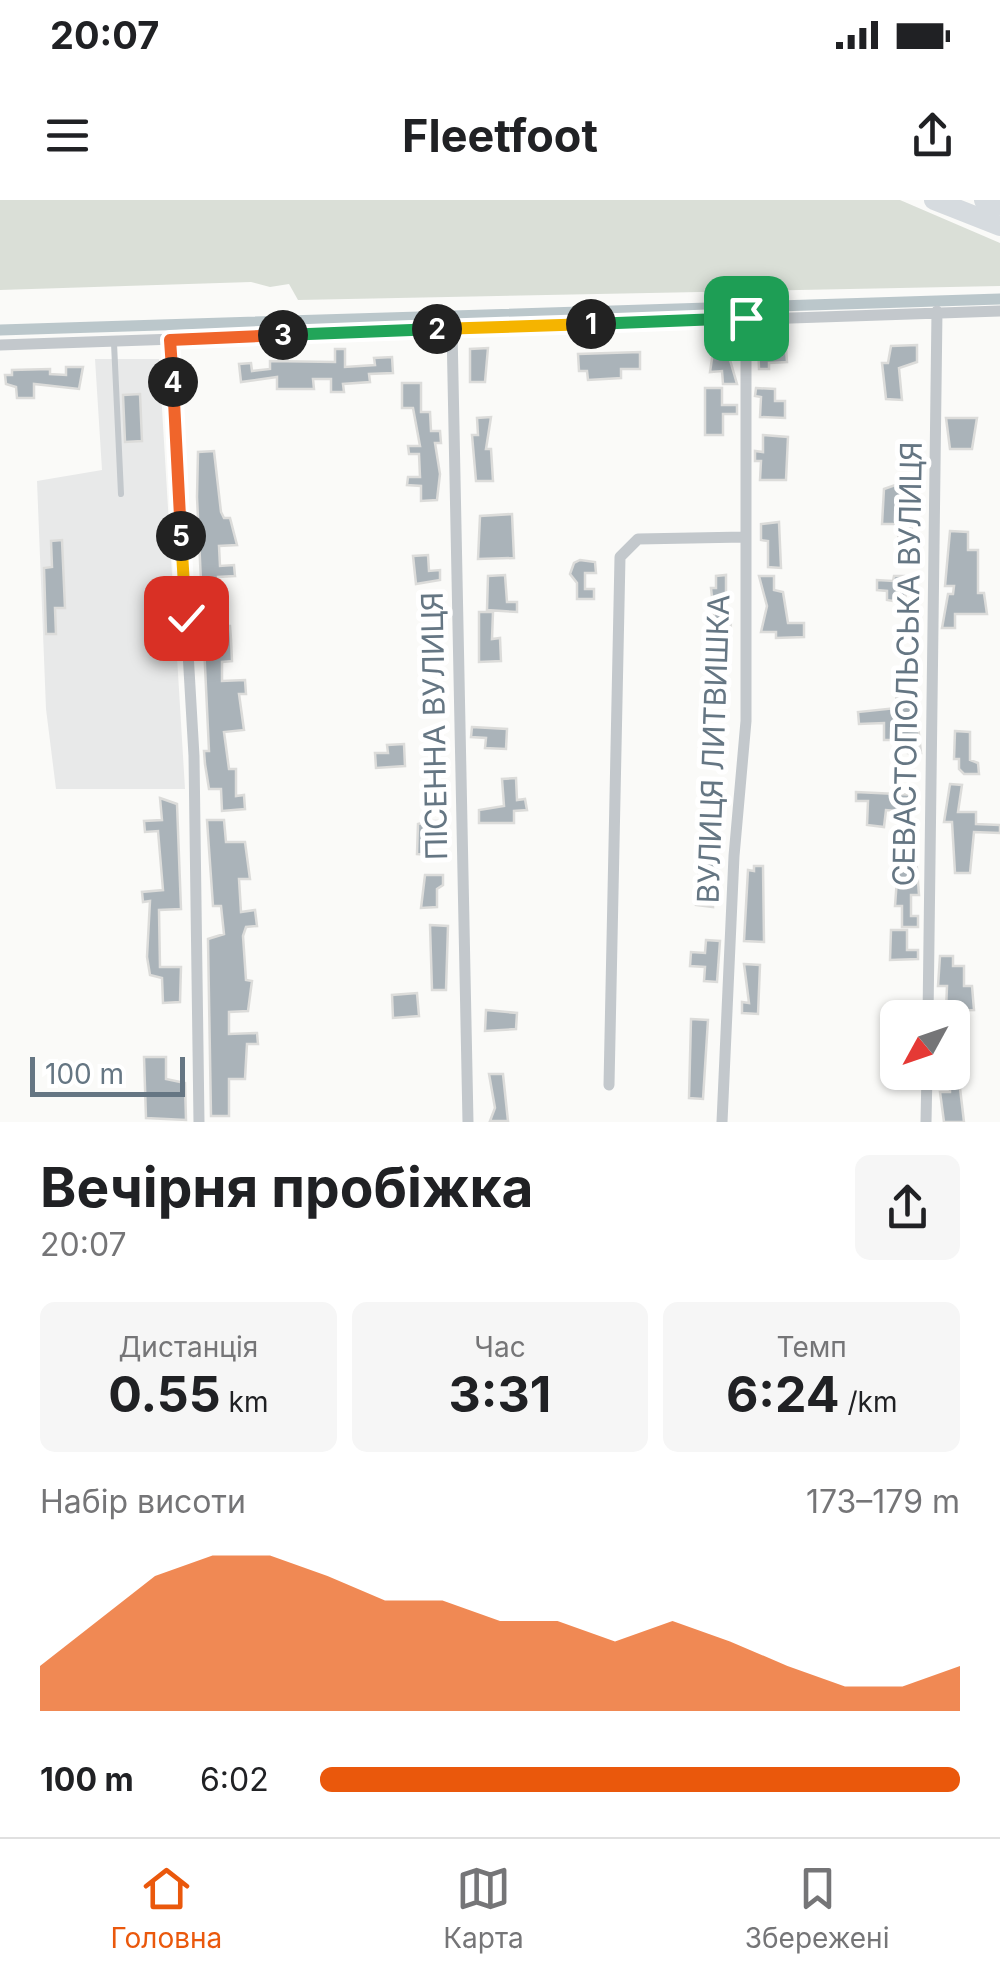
<!DOCTYPE html>
<html lang="uk">
<head>
<meta charset="utf-8">
<style>
  :root { --surface:#fff; --page:#f6f6f6; --text:#202124; --muted:#757577; --line:#e0e0e0; --accent:#ea580c }
  body { margin:0; font-family:Inter,sans-serif; background:var(--page); color:var(--text); height:100vh; display:flex; flex-direction:column; font-size:38px; white-space:nowrap }
  * { box-sizing:border-box; margin:0 }
  p { font-size:32px; color:var(--muted) }
  .icon { flex:none; width:55px; height:55px; fill:none; stroke:currentColor; stroke-width:2; stroke-linecap:round; stroke-linejoin:round }
  .map { position:relative; height:922px; overflow:hidden }
  .details { display:flex; flex-direction:column; background:var(--surface); flex:1 }
  .details>* { flex:none }
  .needle { width:65px; rotate:230deg }
  .controls { position:absolute; left:880px; top:800px; display:grid; gap:20px }
  .controls a { display:grid; place-items:center; width:90px; height:90px; border-radius:15px; background:var(--surface); box-shadow:0 2px 8px #0004; font-size:50px }
  .scale { position:absolute; left:30px; bottom:25px; width:155px; box-sizing:border-box; padding-left:10px; border:5px solid #657683; border-top:0; font-size:28px; line-height:35px; white-space:nowrap; color:#657683; -webkit-text-stroke:8px #fff; paint-order:stroke }
  .pin { position:absolute; display:grid; place-items:center; width:85px; height:85px; color:#fff; margin:-42px; border-radius:20px; box-shadow:0 5px 15px #0006 }
  .km { position:absolute; width:50px; height:50px; margin:-25px; border-radius:50%; background:#222; color:#fff; font-size:28px; line-height:50px; text-align:center }
  .round { display:grid; place-items:center; flex:none; width:105px; height:105px; border-radius:15px; background:var(--page) }
  .overview { display:flex; align-items:center; justify-content:space-between; height:170px; padding:0 40px }
  h1 { font-size:55px; font-weight:700; line-height:75px }
  .stats { display:grid; grid-template-columns:repeat(3,1fr); gap:15px; height:170px; padding:10px 40px }
  .stats div { display:grid; align-content:center; border-radius:15px; background:var(--page); text-align:center }
  .stats b { font-size:50px; font-weight:700 }
  .stats small { font-size:28px; font-weight:400 }
  .stats p { font-size:28px }
  .chart { height:280px; padding:20px 40px }
  .chart p { display:flex; justify-content:space-between }
  .chart svg { width:100%; height:180px; margin-top:10px; fill:var(--accent); opacity:.7 }
  ul { padding:0 40px; list-style:none; font-size:32px }
  li { display:grid; grid-template-columns:160px 120px 1fr; align-items:center; height:75px }
  li i { height:25px; border-radius:12px; background:var(--accent) }
  .status { display:flex; justify-content:space-between; align-items:center; height:70px; padding:0 50px; background:var(--surface); direction:ltr }
  .status svg { height:28px; fill:currentColor }
  header { display:flex; justify-content:space-between; align-items:center; height:130px; padding:0 40px; background:var(--surface); font-size:45px; font-weight:700 }
  .tabs { display:flex; justify-content:space-around; align-items:center; height:140px; border-top:2px solid var(--line); background:var(--surface); font-size:28px; color:var(--muted) }
  .tabs a { display:grid; justify-items:center; gap:5px }
  .tabs .selected { color:var(--accent) }
  .map>svg:first-child { display:block }
  .built { fill:#e8e9e9 }
  .green { fill:#dadfd7 }
  .lines { fill:none; stroke-linecap:round; stroke-linejoin:round }
  .canal { stroke:#bbc7cb; stroke-width:11 }
  .building { fill:#aab3b9; stroke:#dcdcda; stroke-width:2.5 }
  .lane { stroke:#c3c8cc; stroke-width:6 }
  .street { stroke:#c3c8cc; stroke-width:11 }
  .highway { stroke:#d6dbdf; stroke-width:20 }
  .split-1-casing { stroke:#fff; stroke-width:20 }
  .split-2-casing { stroke:#fff; stroke-width:20 }
  .split-3-casing { stroke:#fff; stroke-width:20 }
  .split-4-casing { stroke:#fff; stroke-width:20 }
  .split-5-casing { stroke:#fff; stroke-width:20 }
  .split-6-casing { stroke:#fff; stroke-width:20 }
  .split-1 { stroke:#22a559; stroke-width:12 }
  .split-2 { stroke:#f5b400; stroke-width:12 }
  .split-3 { stroke:#22a559; stroke-width:12 }
  .split-4 { stroke:#f0652b; stroke-width:12 }
  .split-5 { stroke:#f0652b; stroke-width:12 }
  .split-6 { stroke:#f5b400; stroke-width:12 }
  .labels { text-anchor:middle; stroke-width:10; stroke-linejoin:round; paint-order:stroke }
  .street-label { font-size:30px; fill:#657683; stroke:#fff }
</style>
</head>
<body>
<div class="status"><b>20:07</b><svg viewBox="0 0 49 12"><path d="M0 12V9h3v3zM5 12V6h3v6zM10 12V3h3v9zM15 12V0h3v12zM26 1h20v11H26zM47 4h2v5h-2z"/></svg></div>
<header><svg class="icon" aria-label="menu" viewBox="0 0 24 24"><path d="M4 6h16M4 12h16M4 18h16"/></svg>Fleetfoot<svg class="icon" aria-label="share" viewBox="0 0 24 24"><path d="M12 15V3M7 8l5-5 5 5M5 13v7h14v-7"/></svg></header>
<div class="map">
<svg width="1000" height="922" viewBox="0 0 1000 922">
  <rect width="100%" height="100%" fill="#fafaf8"/>
  <path class="built" d="M 95,159 L 159,159 L 185,589 L 56,589 L 46,509 L 37,281 L 102,270 Z"/>
  <path class="green" d="M 0,0 L 900,0 L 1000,43 L 1000,86 L 298,100 L 289,84 L 270,87 L 251,82 L 0,90 Z"/>
  <g class="lines">
    <path class="canal" d="M 0,130 L 1000,99"/>
  </g>
  <path class="building" d="M 773,143 L 773,149 L 786,148 L 787,162 L 769,163 L 769,169 L 759,169 L 758,144 Z
    M 917,145 L 917,162 L 899,168 L 902,200 L 886,199 L 882,163 L 888,163 L 891,146 Z
    M 488,148 L 485,182 L 470,182 L 470,149 Z
    M 335,149 L 345,149 L 345,167 L 375,165 L 374,158 L 392,157 L 393,173 L 369,174 L 370,182 L 343,184 L 344,192 L 331,192 L 331,179 L 313,179 L 314,189 L 277,189 L 277,177 L 241,182 L 239,164 L 251,163 L 252,171 L 270,169 L 270,161 L 335,162 Z
    M 640,152 L 640,169 L 621,169 L 621,178 L 588,180 L 587,171 L 579,171 L 578,154 Z
    M 713,152 L 721,152 L 730,160 L 737,184 L 723,184 L 722,171 L 710,172 Z
    M 66,167 L 83,167 L 79,189 L 34,184 L 34,198 L 17,198 L 16,187 L 6,184 L 5,175 L 12,175 L 12,170 L 50,169 L 50,174 L 66,175 Z
    M 402,183 L 421,183 L 421,212 L 430,212 L 431,231 L 440,231 L 441,243 L 435,243 L 440,274 L 437,300 L 421,301 L 421,286 L 407,285 L 408,277 L 420,277 L 419,254 L 409,254 L 408,246 L 420,246 L 413,208 L 402,208 Z
    M 705,188 L 722,188 L 722,205 L 737,205 L 737,214 L 723,214 L 723,235 L 705,235 Z
    M 756,188 L 775,189 L 775,201 L 785,201 L 785,218 L 760,217 L 761,197 L 755,196 Z
    M 140,194 L 142,241 L 125,242 L 123,195 Z
    M 491,217 L 486,249 L 491,249 L 493,281 L 476,281 L 472,235 L 478,235 L 477,218 Z
    M 946,218 L 977,218 L 972,249 L 950,249 Z
    M 763,235 L 788,237 L 786,280 L 760,280 L 761,261 L 755,261 L 755,251 L 763,252 Z
    M 214,251 L 221,312 L 224,318 L 230,318 L 237,345 L 219,346 L 220,366 L 234,365 L 235,376 L 218,377 L 221,426 L 230,426 L 231,439 L 232,461 L 222,462 L 222,481 L 245,480 L 246,494 L 239,494 L 244,530 L 224,532 L 229,569 L 236,569 L 236,596 L 244,595 L 245,609 L 222,611 L 221,589 L 209,589 L 205,564 L 204,551 L 209,551 L 197,297 L 198,252 Z
    M 904,282 L 904,294 L 913,294 L 911,346 L 900,346 L 896,324 L 882,324 L 884,289 Z
    M 512,314 L 514,358 L 478,359 L 480,316 Z
    M 779,322 L 781,368 L 768,367 L 768,341 L 761,340 L 761,324 Z
    M 950,331 L 968,332 L 968,350 L 978,350 L 978,393 L 984,393 L 987,414 L 955,414 L 955,428 L 942,428 L 948,394 L 953,394 L 954,386 L 945,386 Z
    M 62,340 L 65,408 L 55,408 L 56,434 L 46,434 L 44,368 L 52,367 L 51,341 Z
    M 428,355 L 429,371 L 440,370 L 440,380 L 416,384 L 413,356 Z
    M 580,360 L 595,362 L 596,373 L 585,373 L 585,389 L 594,389 L 594,399 L 577,399 L 577,383 L 570,374 L 574,363 Z
    M 505,375 L 507,402 L 517,402 L 517,412 L 487,410 L 488,376 Z
    M 726,375 L 726,415 L 731,415 L 729,468 L 711,468 L 716,434 L 711,388 L 716,388 L 716,376 Z
    M 759,376 L 774,376 L 774,390 L 783,392 L 788,423 L 804,423 L 804,437 L 776,438 L 776,432 L 761,432 L 767,406 Z
    M 894,376 L 904,376 L 906,403 L 887,400 L 887,391 L 877,390 L 877,380 L 893,381 Z
    M 479,412 L 493,412 L 492,439 L 500,438 L 501,461 L 479,462 Z
    M 896,489 L 914,489 L 921,553 L 908,553 L 908,540 L 884,540 L 884,523 L 859,524 L 858,512 L 897,508 Z
    M 472,527 L 507,529 L 506,549 L 485,548 L 486,538 L 471,537 Z
    M 955,531 L 970,532 L 970,560 L 978,563 L 979,574 L 964,574 L 959,569 L 959,559 L 954,559 Z
    M 404,544 L 405,566 L 376,568 L 375,553 L 388,553 L 387,545 Z
    M 516,578 L 517,600 L 525,599 L 527,610 L 514,611 L 514,623 L 479,623 L 479,610 L 504,606 L 502,579 Z
    M 950,584 L 962,585 L 958,612 L 976,612 L 976,624 L 1000,625 L 1000,633 L 974,632 L 970,673 L 955,673 L 952,622 L 944,622 Z
    M 856,592 L 917,595 L 916,606 L 910,612 L 886,610 L 884,627 L 867,625 L 868,601 L 856,601 Z
    M 160,598 L 177,604 L 181,709 L 159,710 L 160,767 L 181,767 L 180,802 L 163,803 L 162,778 L 150,775 L 147,757 L 150,701 L 143,702 L 142,692 L 163,690 L 158,631 L 145,632 L 144,621 L 162,620 Z
    M 207,620 L 224,620 L 226,642 L 245,642 L 250,679 L 239,679 L 241,712 L 255,710 L 257,726 L 246,727 L 243,736 L 246,780 L 252,781 L 248,811 L 229,812 L 229,834 L 257,833 L 258,844 L 247,844 L 245,879 L 229,879 L 229,916 L 211,916 L 208,739 L 224,734 L 221,706 L 213,706 Z
    M 429,621 L 444,621 L 444,633 L 432,637 L 431,655 L 417,654 L 418,624 Z
    M 892,629 L 914,631 L 919,695 L 911,695 L 911,716 L 918,716 L 918,727 L 902,727 L 902,706 L 895,706 L 900,638 L 891,637 Z
    M 700,659 L 717,659 L 717,674 L 712,674 L 713,707 L 696,705 Z
    M 754,666 L 763,666 L 764,742 L 744,741 L 748,670 L 754,671 Z
    M 425,675 L 443,675 L 443,685 L 437,689 L 437,707 L 421,708 Z
    M 430,725 L 448,726 L 446,790 L 432,790 Z
    M 891,730 L 907,730 L 907,750 L 918,750 L 918,759 L 890,760 Z
    M 706,740 L 720,741 L 717,782 L 704,781 L 705,767 L 690,766 L 691,752 L 705,753 Z
    M 940,756 L 953,756 L 953,766 L 964,766 L 964,786 L 972,786 L 974,810 L 946,811 L 947,786 L 938,786 Z
    M 744,764 L 760,765 L 758,814 L 742,813 L 742,802 L 749,803 Z
    M 417,793 L 419,816 L 393,818 L 392,795 Z
    M 486,810 L 517,813 L 516,829 L 485,831 Z
    M 691,819 L 708,820 L 703,899 L 689,898 Z
    M 144,857 L 166,857 L 166,879 L 185,883 L 186,920 L 146,918 Z
    M 489,874 L 503,874 L 508,921 L 490,921 L 495,908 Z
    M 950,888 L 960,888 L 964,922 L 944,922 L 940,892 L 950,892 Z"/>
  <g class="lines">
    <path class="lane" d="M 114,143 L 121,294"/>
    <path class="street" d="M 452,129 L 468,922
      M 170,140 L 194,556 L 199,922
      M 0,145 L 1000,111
      M 928,818 L 937,111
      M 609,885 L 620,357 L 638,339 L 745,337
      M 722,922 L 734,656 L 746,521 L 746,118
      M 926,922 L 927,872"/>
    <path class="highway" d="M 934,0 L 1000,26
      M 984,0 L 1000,5"/>
  </g>
  <g class="lines">
    <defs>
      <path id="split-1" d="M 591,124 L 746,118"/>
      <path id="split-2" d="M 437,129 L 591,124"/>
      <path id="split-3" d="M 283,135 L 437,129"/>
      <path id="split-4" d="M 173,182 L 170,140 L 283,135"/>
      <path id="split-5" d="M 173,182 L 181,336"/>
      <path id="split-6" d="M 181,336 L 186,418"/>
    </defs>
    <use href="#split-1" class="split-1-casing"/>
    <use href="#split-2" class="split-2-casing"/>
    <use href="#split-3" class="split-3-casing"/>
    <use href="#split-4" class="split-4-casing"/>
    <use href="#split-5" class="split-5-casing"/>
    <use href="#split-6" class="split-6-casing"/>
    <use href="#split-1" class="split-1"/>
    <use href="#split-2" class="split-2"/>
    <use href="#split-3" class="split-3"/>
    <use href="#split-4" class="split-4"/>
    <use href="#split-5" class="split-5"/>
    <use href="#split-6" class="split-6"/>
  </g>
  <g class="labels">
    <g class="street-label">
      <text transform="translate(908 464) rotate(-89)" y="10">СЕВАСТОПОЛЬСЬКА ВУЛИЦЯ</text>
      <text transform="translate(435 526) rotate(-91)" y="10">ПІСЕННА ВУЛИЦЯ</text>
      <text transform="translate(714 549) rotate(-88)" y="10">ВУЛИЦЯ ЛИТВИШКА</text>
    </g>
  </g>
</svg>
<div class="controls">
<a><svg class="needle" viewBox="-14 -14 28 28"><path d="M0-13l5 13h-10z" fill="#e53935"/><path d="M0 13l5-13h-10z" fill="#757577"/></svg></a>
</div>
<div class="scale">100 m</div>
<div class="pin" style="left:746px;top:118px;background:#1e9e55"><svg class="icon" aria-label="arrive" viewBox="0 0 24 24"><path d="M6 21V4h12l-3 4 3 4H6"/></svg></div>
<div class="pin" style="left:186px;top:418px;background:#d93025"><svg class="icon" aria-label="check" viewBox="0 0 24 24"><path d="M5 12l5 5 9-10"/></svg></div>
<b class="km" style="left:591px;top:124px">1</b>
<b class="km" style="left:437px;top:129px">2</b>
<b class="km" style="left:283px;top:135px">3</b>
<b class="km" style="left:173px;top:182px">4</b>
<b class="km" style="left:181px;top:336px">5</b>
</div>
<section class="details">
<div class="overview"><div><h1>Вечірня пробіжка</h1><p>20:07</p></div><a class="round"><svg class="icon" aria-label="share" viewBox="0 0 24 24"><path d="M12 15V3M7 8l5-5 5 5M5 13v7h14v-7"/></svg></a></div>
<div class="stats">
<div><p>Дистанція</p><b>0.55<small> km</small></b></div>
<div><p>Час</p><b>3:31</b></div>
<div><p>Темп</p><b>6:24<small> /km</small></b></div>
</div>
<div class="chart"><p><span>Набір висоти</span>173–179 m</p>
<svg viewBox="0 0 160 44" preserveAspectRatio="none"><path d="M0 44V33L10 22L20 11L30 6L40 6L50 11L60 17L70 17L80 22L90 22L100 27L110 22L120 27L130 33L140 38L150 38L160 33V44z"/></svg>
</div>
<ul>
<li><b>100 m</b>6:02<i style="width:100%"></i></li>
</ul>
</section>
<nav class="tabs">
<a class="selected"><svg class="icon" aria-label="home" viewBox="0 0 24 24"><path d="M3 11l9-7 9 7M6 9v11h12V9"/></svg>Головна</a>
<a><svg class="icon" aria-label="map" viewBox="0 0 24 24"><path d="M3 6l6-2 6 2 6-2v14l-6 2-6-2-6 2zM9 4v14M15 6v14"/></svg>Карта</a>
<a><svg class="icon" aria-label="saved" viewBox="0 0 24 24"><path d="M7 4h10v16l-5-4-5 4z"/></svg>Збережені</a>
</nav>
</body>
</html>
